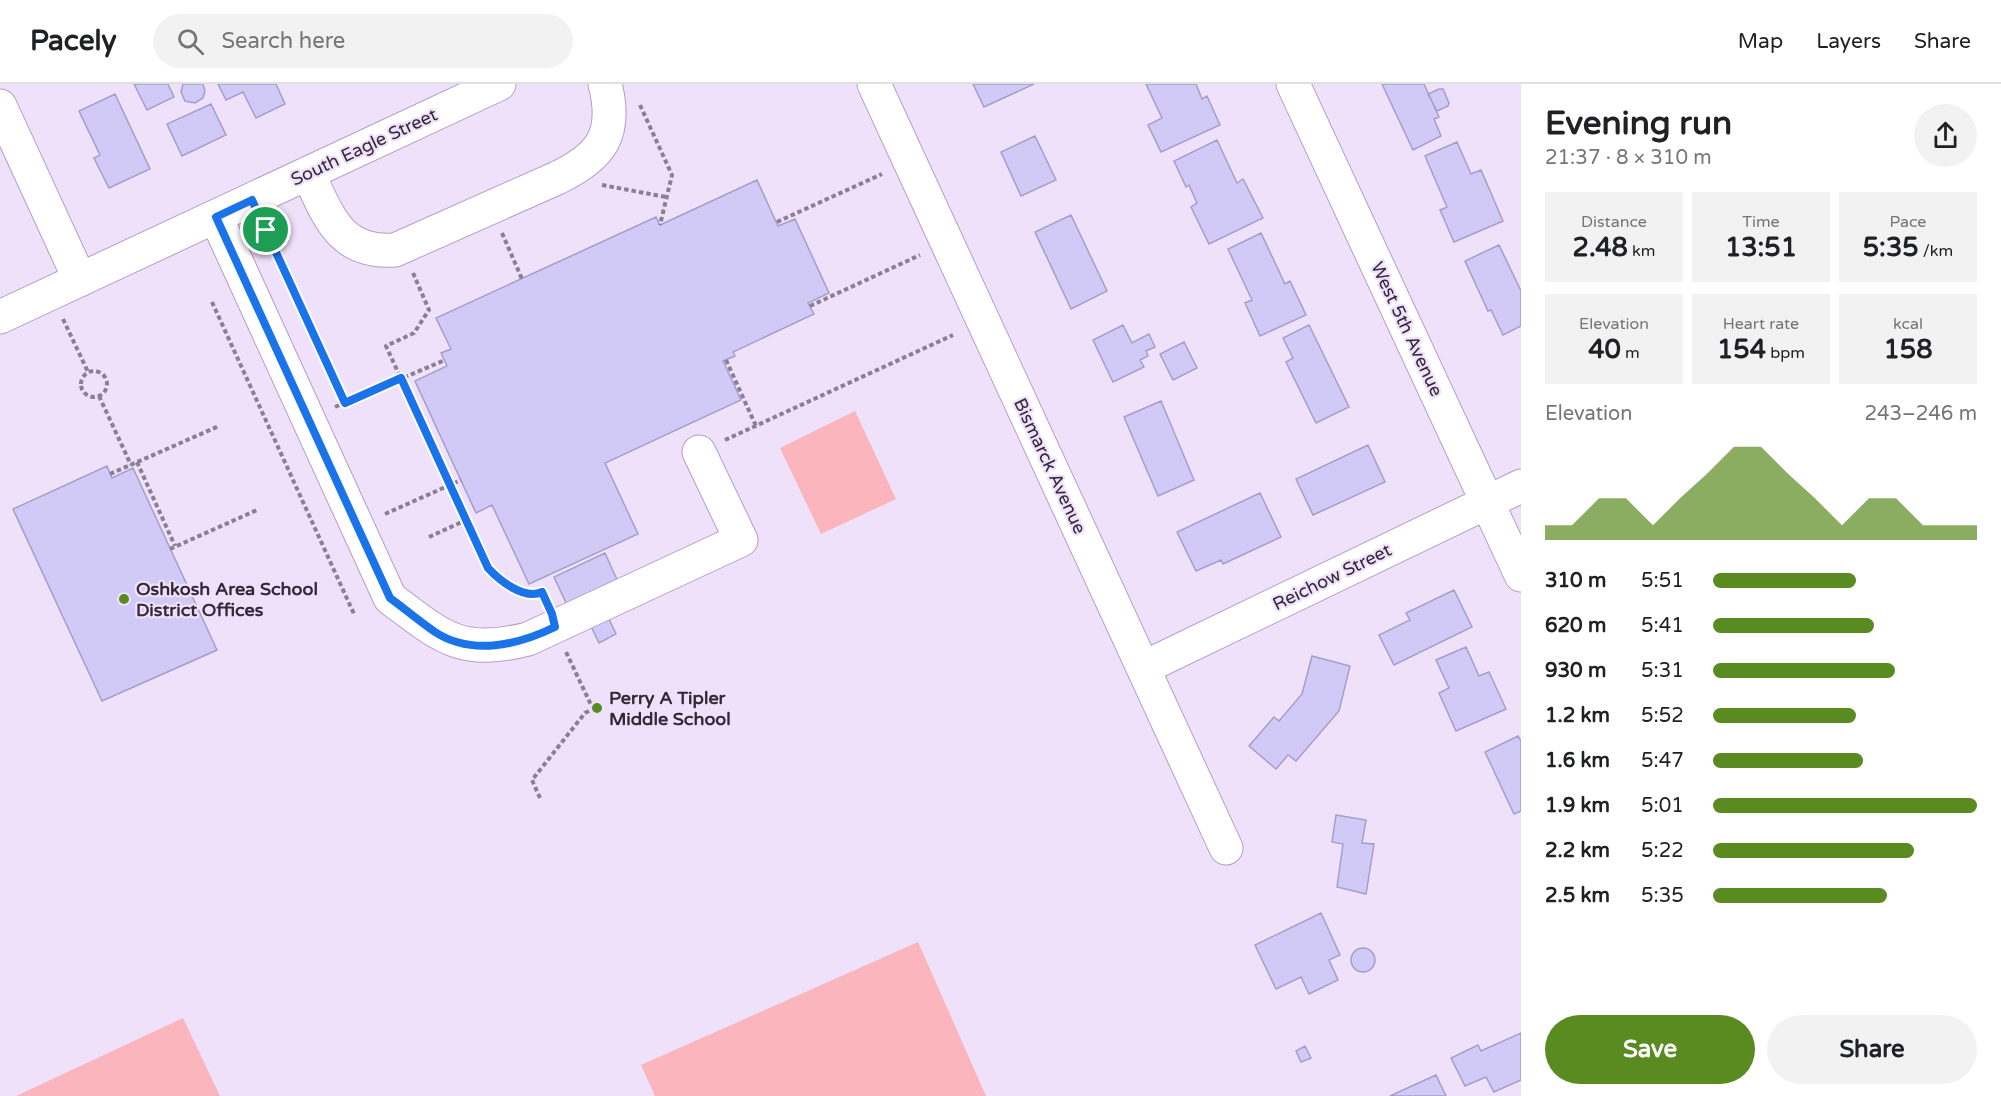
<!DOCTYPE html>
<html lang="en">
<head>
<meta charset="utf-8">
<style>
  :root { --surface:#fff; --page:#f2f2f2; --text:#202124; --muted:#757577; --line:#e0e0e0; --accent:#598b21 }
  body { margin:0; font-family:"Varela Round",sans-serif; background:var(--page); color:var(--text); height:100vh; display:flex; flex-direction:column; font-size:22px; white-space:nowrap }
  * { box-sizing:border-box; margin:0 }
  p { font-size:20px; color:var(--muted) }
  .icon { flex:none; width:33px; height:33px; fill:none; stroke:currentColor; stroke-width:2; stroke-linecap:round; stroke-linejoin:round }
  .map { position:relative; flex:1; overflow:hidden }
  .side { display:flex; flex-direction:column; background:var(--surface); width:480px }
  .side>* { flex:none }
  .pin { position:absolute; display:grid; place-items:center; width:51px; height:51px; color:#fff; margin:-26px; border:3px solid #fff; border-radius:50%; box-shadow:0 2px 6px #0007 }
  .round { display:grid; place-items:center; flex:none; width:63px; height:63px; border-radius:32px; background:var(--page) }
  .summary { display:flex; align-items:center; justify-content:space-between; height:102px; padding:0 24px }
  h1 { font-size:33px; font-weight:700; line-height:45px }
  .stats { display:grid; grid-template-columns:repeat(3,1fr); gap:9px; height:102px; padding:6px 24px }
  .stats div { display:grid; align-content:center; border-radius:0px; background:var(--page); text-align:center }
  .stats b { font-size:26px; font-weight:700 }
  .stats small { font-size:16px; font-weight:400 }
  .stats p { font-size:16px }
  .chart { height:168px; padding:12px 24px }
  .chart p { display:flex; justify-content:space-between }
  .chart svg { width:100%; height:108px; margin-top:6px; fill:var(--accent); opacity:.7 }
  .cta { display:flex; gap:12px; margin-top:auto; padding:12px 24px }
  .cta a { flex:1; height:69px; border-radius:36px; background:var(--accent); color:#fff; font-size:24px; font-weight:700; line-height:69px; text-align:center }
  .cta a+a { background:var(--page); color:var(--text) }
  ul { padding:0 24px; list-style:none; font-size:20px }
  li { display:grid; grid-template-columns:96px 72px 1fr; align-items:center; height:45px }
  li i { height:15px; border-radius:8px; background:var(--accent) }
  header { display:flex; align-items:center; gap:36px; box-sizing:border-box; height:84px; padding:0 30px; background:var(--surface); border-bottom:2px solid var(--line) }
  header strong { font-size:28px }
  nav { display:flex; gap:33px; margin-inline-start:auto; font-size:21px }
  .search { width:420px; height:54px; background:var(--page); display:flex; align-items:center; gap:15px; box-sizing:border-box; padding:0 21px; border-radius:33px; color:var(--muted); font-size:22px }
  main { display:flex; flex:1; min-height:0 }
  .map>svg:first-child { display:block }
  .green { fill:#fbb5bc }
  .building { fill:#d1caf7; stroke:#a49ec9; stroke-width:1.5 }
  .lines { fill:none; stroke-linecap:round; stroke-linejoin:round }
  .minor-casing { stroke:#b59dc4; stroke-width:35 }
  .path { stroke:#8b7f93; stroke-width:4; stroke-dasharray:4.5 3; stroke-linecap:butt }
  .minor { stroke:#fff; stroke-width:33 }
  .route-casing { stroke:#fff; stroke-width:12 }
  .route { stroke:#1a73e8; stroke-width:8 }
  .poi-dot { fill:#598b21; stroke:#f0e1fa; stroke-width:2 }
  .labels { text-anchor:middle; stroke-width:4.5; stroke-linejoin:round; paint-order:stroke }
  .street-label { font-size:18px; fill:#332939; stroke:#f0e1fa }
  .poi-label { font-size:18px; font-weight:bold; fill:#332939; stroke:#f0e1fa; text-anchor:start }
</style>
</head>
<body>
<header>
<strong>Pacely</strong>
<div class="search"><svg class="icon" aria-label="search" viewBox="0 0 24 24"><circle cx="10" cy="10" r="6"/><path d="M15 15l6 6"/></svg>Search here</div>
<nav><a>Map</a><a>Layers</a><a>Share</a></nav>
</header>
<main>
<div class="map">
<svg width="1521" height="1012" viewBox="0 0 1521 1012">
  <rect width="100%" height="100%" fill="#f0e1fa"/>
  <path class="green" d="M 855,327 L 896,415 L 821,450 L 780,364 Z
    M 918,858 L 986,1012 L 655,1012 L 641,981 Z
    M 183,934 L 220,1012 L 16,1012 Z"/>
  <path class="building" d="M 134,0 L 168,0 L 174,13 L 147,26 Z
    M 183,0 L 203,0 L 205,7 L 203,14 L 195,19 L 185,17 L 181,8 Z
    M 218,0 L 276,0 L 285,20 L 256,34 L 243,8 L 226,16 Z
    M 973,0 L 1034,0 L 984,23 Z
    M 1146,0 L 1196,0 L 1202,15 L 1207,12 L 1220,41 L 1161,68 L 1148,41 L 1162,34 Z
    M 1382,0 L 1424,0 L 1439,33 L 1434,35 L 1441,52 L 1413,66 Z
    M 1439,5 L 1443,5 L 1449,19 L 1448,22 L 1437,27 L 1428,10 Z
    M 115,10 L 150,85 L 109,104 L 94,74 L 100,71 L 79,27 Z
    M 211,20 L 226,51 L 182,72 L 167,40 Z
    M 1035,52 L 1056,96 L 1021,112 L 1001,68 Z
    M 1217,56 L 1237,99 L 1243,95 L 1263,134 L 1209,160 L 1191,123 L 1197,119 L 1189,101 L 1186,103 L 1174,77 Z
    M 1457,58 L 1471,90 L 1481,86 L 1503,137 L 1454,158 L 1440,126 L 1447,123 L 1425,72 Z
    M 757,96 L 778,142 L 795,135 L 829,209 L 808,219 L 814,230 L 733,268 L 735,272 L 723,277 L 741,316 L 605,379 L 638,450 L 529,500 L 492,421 L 476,429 L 415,297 L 447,282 L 441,269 L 451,265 L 436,234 L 656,133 L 660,141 Z
    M 1071,131 L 1107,207 L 1071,225 L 1035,148 Z
    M 1261,149 L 1285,200 L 1290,197 L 1306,231 L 1260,252 L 1245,219 L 1252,216 L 1228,165 Z
    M 1499,161 L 1521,207 L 1521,242 L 1503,251 L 1491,226 L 1488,227 L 1465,177 Z
    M 1123,241 L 1132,259 L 1149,250 L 1155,263 L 1146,267 L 1148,272 L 1140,276 L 1144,283 L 1113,298 L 1093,256 Z
    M 1309,241 L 1349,323 L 1316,339 L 1286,278 L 1293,274 L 1283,254 Z
    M 1184,258 L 1197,284 L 1173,296 L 1160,270 Z
    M 1161,317 L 1194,396 L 1158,412 L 1124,333 Z
    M 1368,361 L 1385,398 L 1313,431 L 1296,395 Z
    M 107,382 L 112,394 L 133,384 L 217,566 L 102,617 L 13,425 Z
    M 1260,409 L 1281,453 L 1223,480 L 1221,476 L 1196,487 L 1177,448 Z
    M 605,469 L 619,500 L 568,523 L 554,493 Z
    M 1454,506 L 1472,543 L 1394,581 L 1379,551 L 1410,536 L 1406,529 Z
    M 608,533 L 616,550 L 599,559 L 591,542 Z
    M 1466,563 L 1479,592 L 1489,588 L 1506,625 L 1456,647 L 1439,609 L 1449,604 L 1436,576 Z
    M 1312,572 L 1350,582 L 1339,627 L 1296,677 L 1288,671 L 1276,685 L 1249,662 L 1274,633 L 1279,637 L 1302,610 Z
    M 1518,652 L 1521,657 L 1521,727 L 1514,730 L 1485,668 Z
    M 1336,731 L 1366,736 L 1362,759 L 1374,760 L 1366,810 L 1337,803 L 1343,760 L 1332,758 Z
    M 1321,829 L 1340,871 L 1329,876 L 1338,896 L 1309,910 L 1301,893 L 1276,905 L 1255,861 Z
    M1351 876a12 12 0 1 1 24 0a12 12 0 1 1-24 0Z
    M 1521,949 L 1521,996 L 1494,1008 L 1486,993 L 1465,1002 L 1451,974 L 1478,961 L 1481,967 Z
    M 1305,962 L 1311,974 L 1301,978 L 1296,967 Z
    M 1436,991 L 1446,1012 L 1390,1012 Z"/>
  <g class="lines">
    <defs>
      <path id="minor" d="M 874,0 L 1226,764
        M 1293,0 L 1521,491
        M 0,22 L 80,196
        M 308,89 C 328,131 339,170 395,166 L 557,94 C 601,73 618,51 605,0
        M 216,133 L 390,514 C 442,553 460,572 528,555 L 741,456 L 699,368
        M 0,233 L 499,0
        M 1143,584 L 1521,402"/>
    </defs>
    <use href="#minor" class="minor-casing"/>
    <path class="path" d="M 640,21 L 672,91 L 660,141
      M 602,101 L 666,113
      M 777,138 L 882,90
      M 264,142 L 345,319
      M 502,149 L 522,195
      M 413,189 L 429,226 L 414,249 L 386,262 L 488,484 C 500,497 524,516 542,509 L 545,514
      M 212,218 L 354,530
      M 810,222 L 920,171
      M 63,235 L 88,288
      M 726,276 L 756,342
      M81 300a13 13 0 1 1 26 0a13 13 0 1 1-26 0Z
      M 99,312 L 131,381
      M 335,323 L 445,276
      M 725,356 L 953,251
      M 137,378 L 175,462
      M 110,390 L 219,342
      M 385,430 L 461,396
      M 429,453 L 466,436
      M 170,465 L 257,426
      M 540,714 L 532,696 L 585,629 L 593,625 L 566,568"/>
    <use href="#minor" class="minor"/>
  </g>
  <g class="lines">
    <defs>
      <path id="route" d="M 252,116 L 345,319 L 401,294 L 488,484 C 500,497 524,516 542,508 L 552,530 L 555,543 C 518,561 472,572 435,548 C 419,537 405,525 390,514 L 216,133 Z"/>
    </defs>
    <use href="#route" class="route-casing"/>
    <use href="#route" class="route"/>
  </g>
  <g class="poi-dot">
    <circle cx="124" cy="515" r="6"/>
    <circle cx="597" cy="624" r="6"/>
  </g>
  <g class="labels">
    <g class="street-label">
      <text transform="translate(364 63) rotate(-25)" y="6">South Eagle Street</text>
      <text transform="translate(1407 245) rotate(65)" y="6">West 5th Avenue</text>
      <text transform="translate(1050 382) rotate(65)" y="6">Bismarck Avenue</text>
      <text transform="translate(1332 493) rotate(-26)" y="6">Reichow Street</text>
    </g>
    <g class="poi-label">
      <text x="136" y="511">Oshkosh Area School<tspan x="136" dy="21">District Offices</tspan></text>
      <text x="609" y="620">Perry A Tipler<tspan x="609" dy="21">Middle School</tspan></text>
    </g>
  </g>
</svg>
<div class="pin" style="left:266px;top:146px;background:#1e9e55"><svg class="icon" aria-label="arrive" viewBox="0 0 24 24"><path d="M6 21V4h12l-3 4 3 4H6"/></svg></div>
</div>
<section class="side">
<div class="summary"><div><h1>Evening run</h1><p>21:37 · 8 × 310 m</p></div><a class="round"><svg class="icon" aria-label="share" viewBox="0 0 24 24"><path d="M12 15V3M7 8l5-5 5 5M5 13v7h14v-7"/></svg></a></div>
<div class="stats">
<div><p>Distance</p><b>2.48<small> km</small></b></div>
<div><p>Time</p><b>13:51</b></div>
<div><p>Pace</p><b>5:35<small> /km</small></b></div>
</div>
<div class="stats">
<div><p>Elevation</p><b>40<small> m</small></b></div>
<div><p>Heart rate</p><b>154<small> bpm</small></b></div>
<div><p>kcal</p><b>158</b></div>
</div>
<div class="chart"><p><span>Elevation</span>243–246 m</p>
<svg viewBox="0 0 160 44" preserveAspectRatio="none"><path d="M0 44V38L10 38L20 27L30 27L40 38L50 27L60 17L70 6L80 6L90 17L100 27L110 38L120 27L130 27L140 38L150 38L160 38V44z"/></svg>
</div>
<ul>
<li><b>310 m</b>5:51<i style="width:54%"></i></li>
<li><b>620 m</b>5:41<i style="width:61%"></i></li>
<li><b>930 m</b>5:31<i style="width:69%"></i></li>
<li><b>1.2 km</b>5:52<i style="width:54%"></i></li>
<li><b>1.6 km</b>5:47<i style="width:57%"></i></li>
<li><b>1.9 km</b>5:01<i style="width:100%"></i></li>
<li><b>2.2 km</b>5:22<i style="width:76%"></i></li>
<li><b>2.5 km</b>5:35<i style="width:66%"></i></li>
</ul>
<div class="cta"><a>Save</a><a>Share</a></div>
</section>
</main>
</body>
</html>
